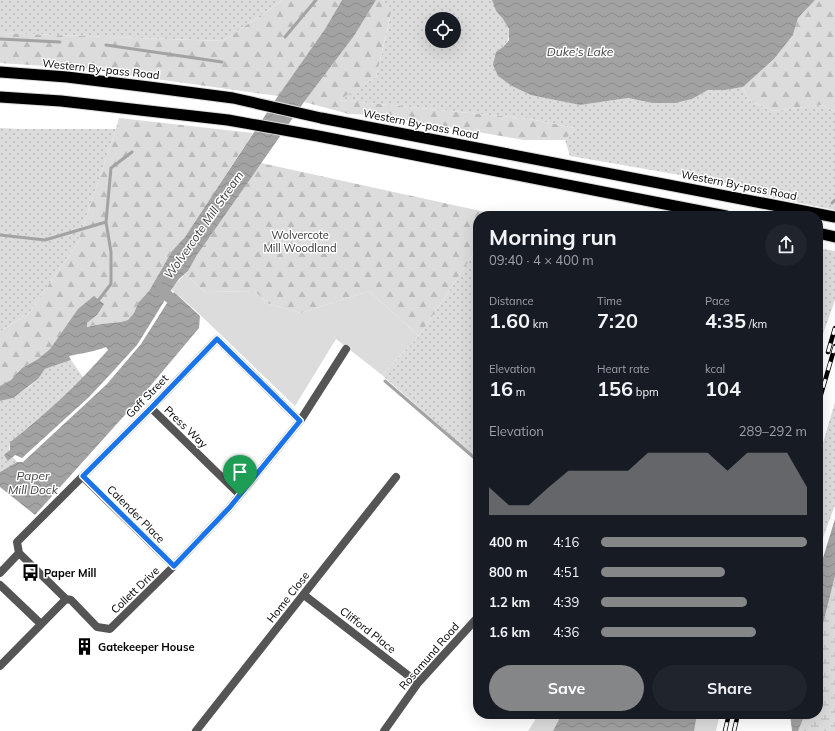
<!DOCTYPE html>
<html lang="en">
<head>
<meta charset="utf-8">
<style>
  :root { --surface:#171b24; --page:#20242c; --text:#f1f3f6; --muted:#9ea1a6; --accent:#858687 }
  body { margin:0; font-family:Mulish,sans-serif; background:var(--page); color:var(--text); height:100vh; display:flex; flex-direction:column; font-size:15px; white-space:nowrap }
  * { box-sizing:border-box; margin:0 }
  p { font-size:13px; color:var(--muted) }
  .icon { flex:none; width:22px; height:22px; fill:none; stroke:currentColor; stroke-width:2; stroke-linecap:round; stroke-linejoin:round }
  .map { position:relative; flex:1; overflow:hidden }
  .details { position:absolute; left:473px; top:211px; width:350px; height:508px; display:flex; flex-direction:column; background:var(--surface); border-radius:16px; box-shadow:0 4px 16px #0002 }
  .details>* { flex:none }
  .controls { position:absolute; left:425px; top:12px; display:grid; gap:8px }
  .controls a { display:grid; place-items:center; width:36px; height:36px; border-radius:50%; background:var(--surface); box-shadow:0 4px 16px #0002; font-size:20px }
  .pin { position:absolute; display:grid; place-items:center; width:34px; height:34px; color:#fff; margin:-41px -17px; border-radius:50% 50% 50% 0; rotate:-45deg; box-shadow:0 0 4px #0007 }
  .pin .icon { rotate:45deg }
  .round { display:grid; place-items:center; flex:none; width:42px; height:42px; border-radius:21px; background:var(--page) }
  .head { display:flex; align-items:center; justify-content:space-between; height:68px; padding:0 16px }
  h1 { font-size:22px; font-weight:700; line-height:30px }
  .stats { display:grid; grid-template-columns:repeat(3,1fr); gap:6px; height:68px; padding:4px 16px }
  .stats div { display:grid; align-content:center }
  .stats b { font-size:20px; font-weight:700 }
  .stats small { font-size:11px; font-weight:400 }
  .stats p { font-size:11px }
  .chart { height:112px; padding:8px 16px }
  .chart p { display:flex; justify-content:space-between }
  .chart svg { width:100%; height:72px; margin-top:4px; fill:var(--accent); opacity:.7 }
  .button { display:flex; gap:8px; margin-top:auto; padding:8px 16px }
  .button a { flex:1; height:46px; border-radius:24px; background:var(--accent); color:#fff; font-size:16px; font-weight:700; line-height:46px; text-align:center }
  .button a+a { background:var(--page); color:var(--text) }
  ul { padding:0 16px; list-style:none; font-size:13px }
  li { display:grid; grid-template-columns:64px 48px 1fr; align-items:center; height:30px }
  li i { height:10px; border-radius:5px; background:var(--accent) }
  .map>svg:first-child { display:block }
  .grass { fill:url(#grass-dots); fill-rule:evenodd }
  .forest { fill:url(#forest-firs) }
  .wetland { fill:url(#wetland-marsh) }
  .park { fill:#dcdcdc }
  .water { fill:url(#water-waves) }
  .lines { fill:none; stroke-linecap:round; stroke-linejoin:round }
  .stream { stroke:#a3a3a3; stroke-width:3 }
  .canal { stroke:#a3a3a3; stroke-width:11 }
  .trunk-casing { stroke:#dbdbdb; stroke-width:13 }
  .minor { stroke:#555; stroke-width:8 }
  .trunk { stroke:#000; stroke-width:11 }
  .rail-casing { stroke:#000; stroke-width:4.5 }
  .rail { stroke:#fff; stroke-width:3; stroke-dasharray:9; stroke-linecap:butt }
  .route-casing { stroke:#fff; stroke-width:8 }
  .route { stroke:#1a73e8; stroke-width:5 }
  .labels { text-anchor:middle; stroke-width:3; stroke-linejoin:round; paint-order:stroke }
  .street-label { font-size:11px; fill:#000; stroke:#fff }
  .park-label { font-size:11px; fill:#333; stroke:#fff }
  .poi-label { font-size:11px; font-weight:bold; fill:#000; stroke:#fff; text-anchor:start }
  .water-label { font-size:12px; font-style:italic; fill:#444; stroke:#fff }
</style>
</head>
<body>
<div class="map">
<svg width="835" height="731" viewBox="0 0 835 731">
  <defs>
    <pattern id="grass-dots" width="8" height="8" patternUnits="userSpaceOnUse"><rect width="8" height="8" fill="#dcdcdc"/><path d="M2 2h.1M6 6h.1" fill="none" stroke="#bbb" stroke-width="1.8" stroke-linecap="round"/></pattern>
    <pattern id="forest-firs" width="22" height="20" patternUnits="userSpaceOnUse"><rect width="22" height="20" fill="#dcdcdc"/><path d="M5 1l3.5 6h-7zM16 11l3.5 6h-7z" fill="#bbb"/></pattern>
    <pattern id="wetland-marsh" width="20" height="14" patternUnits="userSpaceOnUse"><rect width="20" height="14" fill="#dcdcdc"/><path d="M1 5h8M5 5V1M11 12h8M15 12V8" fill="none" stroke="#bbb"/></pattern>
    <pattern id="water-waves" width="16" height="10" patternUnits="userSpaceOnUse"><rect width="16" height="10" fill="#a3a3a3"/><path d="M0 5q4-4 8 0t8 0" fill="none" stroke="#8b8b8b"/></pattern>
  </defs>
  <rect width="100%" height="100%" fill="#fff"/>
  <path class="grass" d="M 0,0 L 283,0 L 223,41 L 0,33 Z
    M 383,0 L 492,0 C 494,4 495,9 497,12 C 499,15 502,17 504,20 C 514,34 509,43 496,52 L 558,100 L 580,105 L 628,98 L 652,103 L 692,99 L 708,90 L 725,90 L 743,87 L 748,100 L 774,111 L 821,105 L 835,111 L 835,210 L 765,196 L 761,189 L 570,156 L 565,140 L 575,128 L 530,119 L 338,100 L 376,77 L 391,14 ZM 432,19 L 454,19 L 454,41 L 432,41 Z
    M 0,128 L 21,129 L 116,129 L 77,244 L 29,313 L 0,332 Z
    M 478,247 L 478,460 L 382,375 L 419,336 Z
    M 818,248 L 835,251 L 835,300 L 818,348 Z
    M 71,360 L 83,377 L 48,411 L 10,442 L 8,461 L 13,457 L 17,462 L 0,472 L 0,401 L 13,398 L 30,386 L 38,379 L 45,369 Z
    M 835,402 L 835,505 L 818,551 L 818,460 Z"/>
  <path class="forest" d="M 283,0 L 342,0 L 325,29 L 278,96 L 77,68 L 0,63 L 0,33 L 223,41 Z
    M 376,0 L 383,0 L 391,13 L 376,77 L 339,100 L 530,119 L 575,128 L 565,140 L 524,140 L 377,115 L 349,114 L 304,102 L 354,36 Z
    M 815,0 L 835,0 L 835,111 L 821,105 L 774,111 L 748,100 L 743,87 L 774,59 L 793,35 L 798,18 Z
    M 119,118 L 253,133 L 185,237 L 172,251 L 149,291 L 138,303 L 134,313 L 128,320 L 121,322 L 101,324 L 86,327 L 87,323 L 97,315 L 99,310 L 78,310 L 50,349 L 38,359 L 22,368 L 11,380 L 0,386 L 0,332 L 29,313 L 77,244 L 116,129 Z
    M 261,163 L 499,215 L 478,216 L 478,247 L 419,336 L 369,291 L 301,313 L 269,304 L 254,291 L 205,292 L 185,274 L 188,271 L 197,255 Z"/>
  <path class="wetland" d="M 835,576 L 835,731 L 798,731 L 804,714 L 818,714 L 818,650 L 823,624 Z"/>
  <path class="park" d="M 185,274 L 205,292 L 254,291 L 269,304 L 301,313 L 369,291 L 419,336 L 382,375 L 336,339 L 295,406 L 195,310 L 171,289 Z
    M 539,714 L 720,714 L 716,731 L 528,731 Z"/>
  <path class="water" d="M 342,0 L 376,0 L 354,36 L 304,102 L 197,255 L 188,271 L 179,279 L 171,290 L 147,329 L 137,345 L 105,380 L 89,397 L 22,458 L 15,455 L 8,461 L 4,455 L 10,450 L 10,442 C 45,415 78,384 108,350 L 106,347 C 94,352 82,353 69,356 L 71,360 L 45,369 L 38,379 L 21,392 L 13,398 L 0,401 L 0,386 L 11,380 L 22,368 L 38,359 L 50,349 L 78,309 L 94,296 L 104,304 L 97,315 L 87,323 L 87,327 L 101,324 L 121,322 L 128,320 L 134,313 L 138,303 L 149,291 L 172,251 L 185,237 L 202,211 L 278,96 L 325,29 Z
    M 492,0 L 815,0 L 798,18 L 793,35 L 774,59 L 743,87 L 725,90 L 708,90 L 692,99 L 675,103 L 652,103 L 628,98 L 580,105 L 531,95 L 512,86 L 498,76 L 493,65 L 496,52 L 504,46 L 509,40 L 509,29 L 503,19 L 496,11 Z
    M 174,292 L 200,316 L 199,328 L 141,397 L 35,515 L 0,487 L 0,472 L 17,462 L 23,462 L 107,384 L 141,344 Z
    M 835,519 L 835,576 L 823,624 L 818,648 L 818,574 Z
    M 562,714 L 697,714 L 694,731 L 553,731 Z
    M 790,714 L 805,714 L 798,731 L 792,731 Z"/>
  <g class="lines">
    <path class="stream" d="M 285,37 L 316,0
      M 0,39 L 60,42
      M 106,45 L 222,62
      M 832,203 L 835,200
      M 0,235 L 45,240 L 106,222
      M 97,302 L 111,284 L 111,252 L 106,222 L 111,168 L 132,152
      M 385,381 L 478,461"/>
    <path class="canal" d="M 161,289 L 170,298"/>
    <defs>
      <path id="trunk" d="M 0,72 L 67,77 L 149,87 L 233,98 L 321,118 L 835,217
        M 0,97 L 61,101 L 228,120 L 318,136 L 726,216
        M 818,233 L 835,237"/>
    </defs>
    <use href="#trunk" class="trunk-casing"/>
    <path class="minor" d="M 151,408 L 240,495
      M 83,477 L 174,566
      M 19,553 L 66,599 L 71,600 L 97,627 L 110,629 L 174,566 L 230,507 L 300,421 L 346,349
      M 19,553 L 17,542 L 151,408 L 217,339 L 300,421
      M 0,573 L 19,553
      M 0,585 L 41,624
      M 304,595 L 418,683
      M 0,666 L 66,599
      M 196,731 L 396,477
      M 384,731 L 418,683 L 478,617"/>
    <use href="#trunk" class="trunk"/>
    <defs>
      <path id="rail" d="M 828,352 L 835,328
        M 818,405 L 835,346
        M 725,731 L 729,714
        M 734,731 L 738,714"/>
    </defs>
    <use href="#rail" class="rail-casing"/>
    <use href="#rail" class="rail"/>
  </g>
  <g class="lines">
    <defs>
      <path id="route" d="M 217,339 L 300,421 L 230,507 L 174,566 L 83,476 L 151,408 Z"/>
    </defs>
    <use href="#route" class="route-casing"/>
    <use href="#route" class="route"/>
  </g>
  <defs>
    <symbol id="bus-bare" viewBox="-9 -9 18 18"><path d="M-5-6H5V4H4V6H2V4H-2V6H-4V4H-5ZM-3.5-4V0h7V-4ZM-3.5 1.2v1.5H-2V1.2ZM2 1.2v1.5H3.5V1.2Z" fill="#000" stroke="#fff" stroke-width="2.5" paint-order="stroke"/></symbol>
    <symbol id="building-bare" viewBox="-9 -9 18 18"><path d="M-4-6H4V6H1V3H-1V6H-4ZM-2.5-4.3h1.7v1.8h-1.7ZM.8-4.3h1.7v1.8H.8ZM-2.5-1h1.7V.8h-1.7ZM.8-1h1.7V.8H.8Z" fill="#000" stroke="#fff" stroke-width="2.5" paint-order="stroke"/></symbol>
  </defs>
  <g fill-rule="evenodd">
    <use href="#bus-bare" x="18" y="560" width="25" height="25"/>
    <use href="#building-bare" x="72" y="634" width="25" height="25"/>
  </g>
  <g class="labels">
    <g class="street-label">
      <text transform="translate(101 69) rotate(6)" y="4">Western By-pass Road</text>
      <text transform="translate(421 124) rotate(11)" y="4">Western By-pass Road</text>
      <text transform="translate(739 185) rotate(11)" y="4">Western By-pass Road</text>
      <text transform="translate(147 396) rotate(-46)" y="4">Goff Street</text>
      <text transform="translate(186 427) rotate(44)" y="4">Press Way</text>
      <text transform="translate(136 514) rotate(45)" y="4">Calender Place</text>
      <text transform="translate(135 590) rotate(-44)" y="4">Collett Drive</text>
      <text transform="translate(288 597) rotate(-52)" y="4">Home Close</text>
      <text transform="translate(368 630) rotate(38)" y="4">Clifford Place</text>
      <text transform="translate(429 656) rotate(-49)" y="4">Rosamund Road</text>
    </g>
    <g class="park-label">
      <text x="300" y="239">Wolvercote<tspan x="300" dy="13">Mill Woodland</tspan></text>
    </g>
    <g class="poi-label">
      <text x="44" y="577">Paper Mill</text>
      <text x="98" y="651">Gatekeeper House</text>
    </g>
    <g class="water-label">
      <text x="580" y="56">Duke's Lake</text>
      <text transform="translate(204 225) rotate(-55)" y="4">Wolvercote Mill Stream</text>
      <text x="33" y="480">Paper<tspan x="33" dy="14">Mill Dock</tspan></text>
    </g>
  </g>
</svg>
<div class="controls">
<a><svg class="icon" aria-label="locate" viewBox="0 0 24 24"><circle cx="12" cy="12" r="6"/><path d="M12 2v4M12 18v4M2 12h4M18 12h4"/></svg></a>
</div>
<div class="pin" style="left:240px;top:496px;background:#1e9e55"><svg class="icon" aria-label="arrive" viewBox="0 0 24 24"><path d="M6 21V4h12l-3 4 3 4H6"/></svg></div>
<section class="details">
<div class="head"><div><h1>Morning run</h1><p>09:40 · 4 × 400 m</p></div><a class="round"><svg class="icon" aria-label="share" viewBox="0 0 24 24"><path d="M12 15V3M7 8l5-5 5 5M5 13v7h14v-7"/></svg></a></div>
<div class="stats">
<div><p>Distance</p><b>1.60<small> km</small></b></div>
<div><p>Time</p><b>7:20</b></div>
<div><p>Pace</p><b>4:35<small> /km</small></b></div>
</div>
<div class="stats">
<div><p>Elevation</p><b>16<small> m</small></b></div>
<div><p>Heart rate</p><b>156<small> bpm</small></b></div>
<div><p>kcal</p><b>104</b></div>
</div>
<div class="chart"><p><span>Elevation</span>289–292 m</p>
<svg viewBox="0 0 160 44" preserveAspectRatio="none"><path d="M0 44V27L10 38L20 38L30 27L40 17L50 17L60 17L70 17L80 6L90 6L100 6L110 6L120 17L130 6L140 6L150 6L160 27V44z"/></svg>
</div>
<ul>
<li><b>400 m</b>4:16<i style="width:100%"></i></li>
<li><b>800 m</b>4:51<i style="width:60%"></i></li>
<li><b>1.2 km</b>4:39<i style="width:71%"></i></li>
<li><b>1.6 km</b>4:36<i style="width:75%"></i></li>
</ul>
<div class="button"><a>Save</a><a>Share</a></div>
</section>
</div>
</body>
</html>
